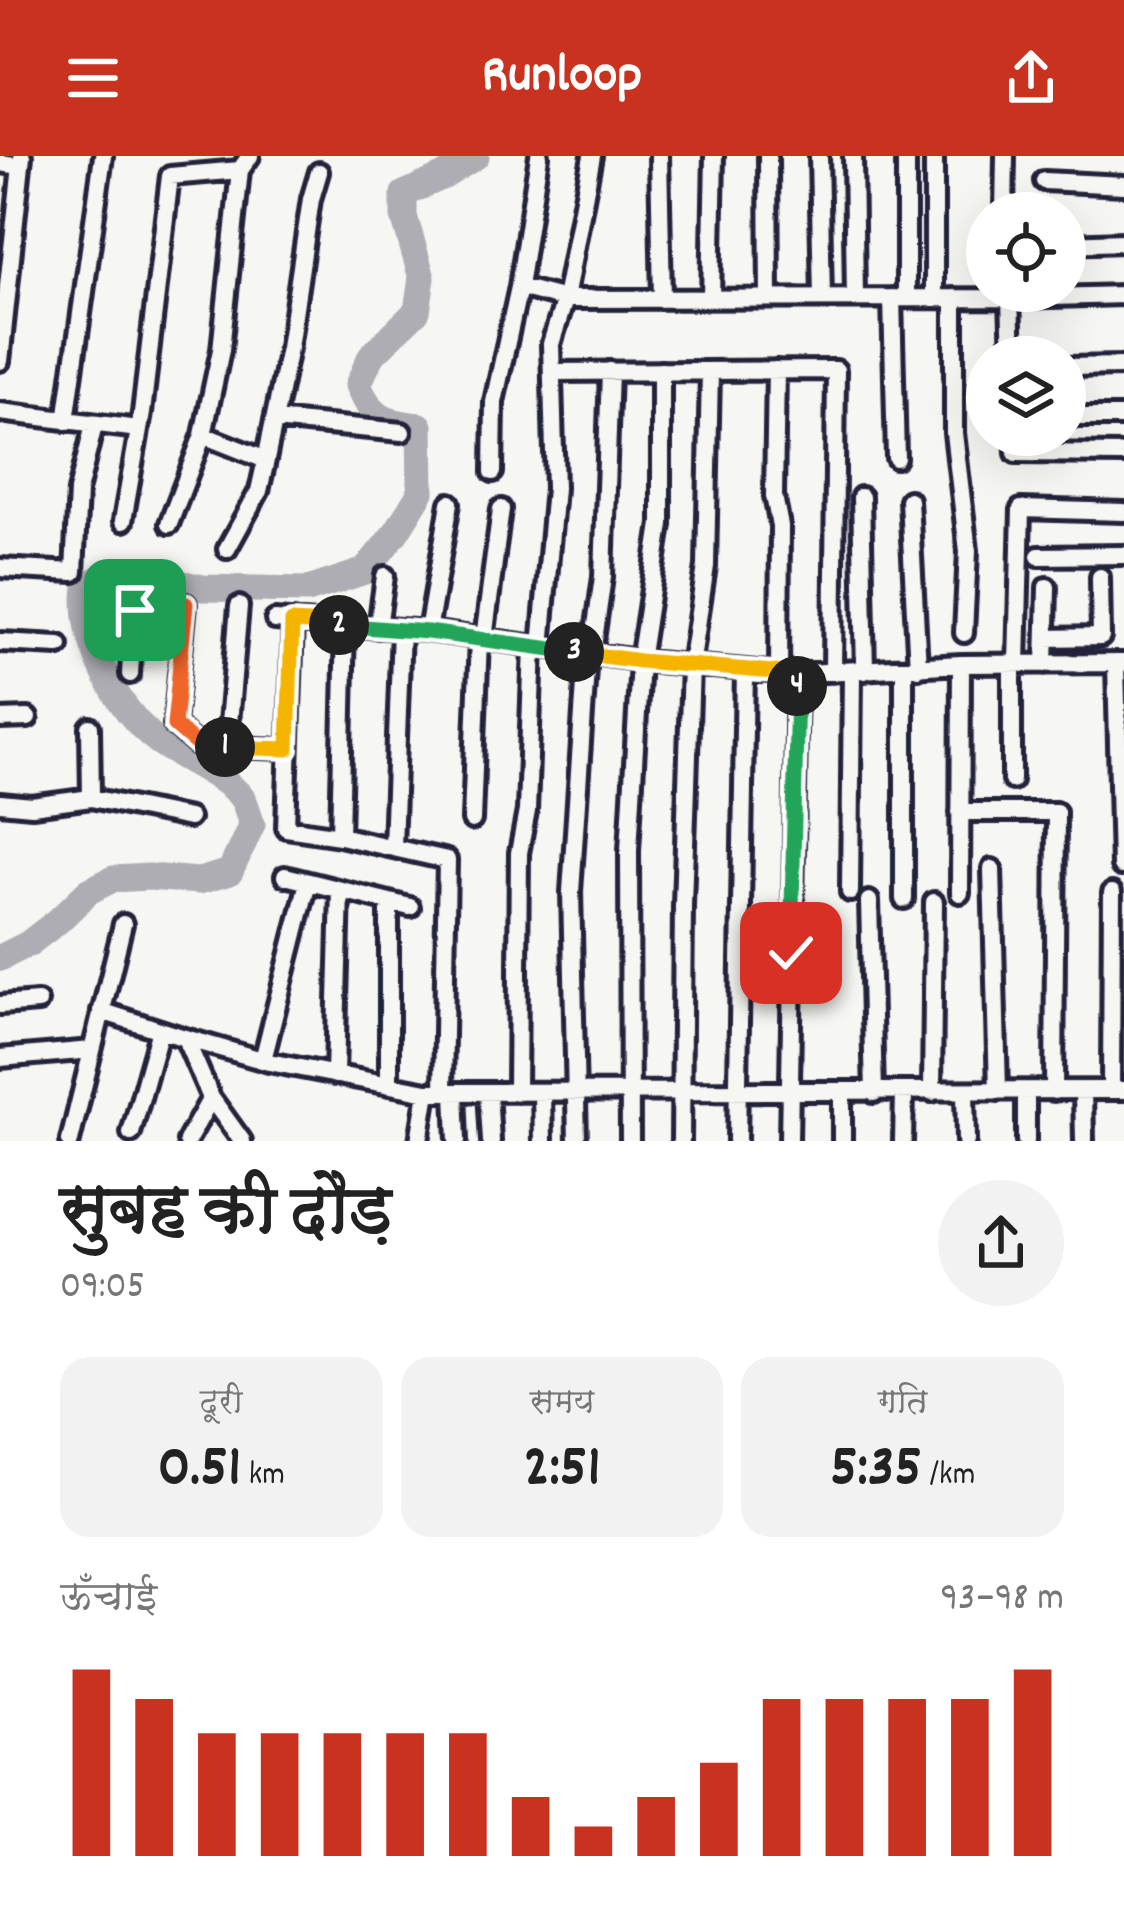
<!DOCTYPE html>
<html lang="hi">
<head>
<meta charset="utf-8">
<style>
  :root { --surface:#fff; --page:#f2f2f2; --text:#222; --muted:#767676; --accent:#c8321e }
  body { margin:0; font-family:Dekko,"Playpen Sans Deva",sans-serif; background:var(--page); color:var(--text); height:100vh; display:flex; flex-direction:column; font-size:45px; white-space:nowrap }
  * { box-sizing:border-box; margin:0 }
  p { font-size:39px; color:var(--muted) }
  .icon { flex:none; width:66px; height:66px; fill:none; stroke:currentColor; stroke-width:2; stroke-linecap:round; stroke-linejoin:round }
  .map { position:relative; height:985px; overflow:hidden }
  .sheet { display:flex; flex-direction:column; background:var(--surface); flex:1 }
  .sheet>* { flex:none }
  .buttons { position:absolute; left:966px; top:36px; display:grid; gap:24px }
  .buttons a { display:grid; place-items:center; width:120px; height:120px; border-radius:50%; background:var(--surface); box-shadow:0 12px 48px #0002; font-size:60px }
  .pin { position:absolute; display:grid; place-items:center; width:102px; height:102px; color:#fff; margin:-51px; border-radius:24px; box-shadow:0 6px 18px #0006 }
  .km { position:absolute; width:60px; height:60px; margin:-30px; border-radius:50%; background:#222; color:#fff; font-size:33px; line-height:60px; text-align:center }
  .round { display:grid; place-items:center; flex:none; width:126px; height:126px; border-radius:63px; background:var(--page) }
  .summary { display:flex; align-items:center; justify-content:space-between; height:204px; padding:0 60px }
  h1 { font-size:66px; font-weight:700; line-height:90px }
  .metrics { display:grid; grid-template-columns:repeat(3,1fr); gap:18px; height:204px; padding:12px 60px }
  .metrics div { display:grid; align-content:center; border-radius:30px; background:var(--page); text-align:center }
  .metrics b { font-size:60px; font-weight:700 }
  .metrics small { font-size:33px; font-weight:400 }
  .metrics p { font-size:33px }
  .chart { height:336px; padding:24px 60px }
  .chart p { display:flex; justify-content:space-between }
  .chart svg { width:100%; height:216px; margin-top:12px; stroke:var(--accent); stroke-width:6 }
  header { display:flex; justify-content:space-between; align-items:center; height:156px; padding:0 60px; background:var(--accent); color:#fff; font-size:54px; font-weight:700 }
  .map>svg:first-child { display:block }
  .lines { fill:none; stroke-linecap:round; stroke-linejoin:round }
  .river { stroke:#adadb3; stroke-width:27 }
  .street-casing { stroke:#22223b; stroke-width:26 }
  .street { stroke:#f6f6f2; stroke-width:16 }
  .split-1-casing { stroke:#fff; stroke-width:24 }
  .split-2-casing { stroke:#fff; stroke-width:24 }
  .split-3-casing { stroke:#fff; stroke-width:24 }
  .split-4-casing { stroke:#fff; stroke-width:24 }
  .split-5-casing { stroke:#fff; stroke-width:24 }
  .split-1 { stroke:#f0652b; stroke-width:15 }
  .split-2 { stroke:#f5b400; stroke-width:15 }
  .split-3 { stroke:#22a559; stroke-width:15 }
  .split-4 { stroke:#f5b400; stroke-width:15 }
  .split-5 { stroke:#22a559; stroke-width:15 }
</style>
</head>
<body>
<header><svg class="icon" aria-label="menu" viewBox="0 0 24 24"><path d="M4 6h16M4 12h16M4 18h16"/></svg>Runloop<svg class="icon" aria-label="share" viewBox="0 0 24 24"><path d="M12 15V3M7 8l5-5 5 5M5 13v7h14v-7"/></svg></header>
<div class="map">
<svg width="1124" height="985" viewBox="0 0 1124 985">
  <rect width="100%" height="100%" fill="#f6f6f2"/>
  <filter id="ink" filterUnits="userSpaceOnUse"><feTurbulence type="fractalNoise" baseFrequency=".00833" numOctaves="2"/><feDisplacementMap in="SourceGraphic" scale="24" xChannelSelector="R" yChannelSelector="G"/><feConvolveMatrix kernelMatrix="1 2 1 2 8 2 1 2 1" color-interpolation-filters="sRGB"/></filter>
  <g filter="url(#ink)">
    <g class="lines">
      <path class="river" d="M 0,802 L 28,788 L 58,765 L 89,735 L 113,723 L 149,721 L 199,725 L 230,716 L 252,668 C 249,661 247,649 242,642 C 227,621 179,601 158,585 C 116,554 80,483 87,431 L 106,417 L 150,421 L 203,432 L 308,434 L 365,415 L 397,375 L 421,336 L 420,270 C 384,266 373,263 358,229 L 371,200 L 417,155 L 422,122 L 404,60 L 404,38 L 444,20 L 476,0"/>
      <defs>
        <path id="street" d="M 659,0 L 662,142
          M 768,0 L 769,142
          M 819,0 L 822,142
          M 853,0 L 855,142
          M 906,0 L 906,142
          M 934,0 L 934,142
          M 0,7 L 21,10
          M 1044,25 L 1124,29
          M 1004,57 L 1005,0
          M 1065,88 L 1124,86
          M 519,131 L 565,143 L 1016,142 L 1124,139
          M 711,142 L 714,0
          M 892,142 L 896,302
          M 954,142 L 954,277 L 968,395 L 964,477
          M 1010,142 L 1012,201
          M 0,205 L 22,0
          M 1065,211 L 1124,210
          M 776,214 L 774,340 L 780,370 L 779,517
          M 552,216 L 836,214 L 833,516
          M 0,256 L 139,273
          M 1065,261 L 1124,261
          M 274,264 L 402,276
          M 66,265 L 103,0
          M 203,279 L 266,304
          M 1015,279 L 1016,297 L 1124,298
          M 493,316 L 494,246 L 519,131 L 539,0
          M 861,341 L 865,515
          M 909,344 L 918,512
          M 123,365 L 142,257 L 170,20 L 240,14 L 250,0
          M 169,368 L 203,279 L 221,194 L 240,14
          M 227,393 L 259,335 L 266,304 L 289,192 L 311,43 L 319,16
          M 1039,400 L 1124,399
          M 0,412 L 74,416 L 78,335 L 94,269
          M 239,450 L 227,591 L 288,593
          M 275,464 L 428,475 L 645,505 L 791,518 L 961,508 L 1124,507
          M 293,465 L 286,672 L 340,680 L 447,704 L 443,936
          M 378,472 L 385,420
          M 428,475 L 450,347
          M 1046,482 L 1101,481 L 1100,421
          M 484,483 L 501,353
          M 0,486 L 59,489
          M 541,491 L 555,332 L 551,188 L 565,143 L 592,0
          M 592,498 L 603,421 L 610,215
          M 1116,507 L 1121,710
          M 1017,508 L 1021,353 L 1124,356
          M 1045,508 L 1047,431
          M 904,512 L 904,743
          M 130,518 C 132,497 127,441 157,441 C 165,441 178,446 186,448 L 174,569 L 197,589 L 227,591
          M 0,563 L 28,562
          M 1012,624 L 1012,508
          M 91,642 L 189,662
          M 0,647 L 32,650 L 91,642 L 90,571
          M 960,656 L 1056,656 L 1054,935
          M 472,664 L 479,483
          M 340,680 L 345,469
          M 393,691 L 401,473
          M 992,713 L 998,935
          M 285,720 L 410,751
          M 850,736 L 852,515
          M 960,737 L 961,508
          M 869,745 L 874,937
          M 0,849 L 38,846
          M 101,855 L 185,882 L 211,942 L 242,985
          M 185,882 L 269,906 L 427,936 L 1124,934
          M 0,902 L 92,894
          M 263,904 L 308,726
          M 335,919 L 340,734
          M 389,929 L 389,746
          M 1111,934 L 1112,737
          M 1026,935 L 1026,985
          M 1083,935 L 1084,985
          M 455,936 L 457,985
          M 488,936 L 491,985
          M 517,936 L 519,697 L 527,655 L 533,490
          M 932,936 L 934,746
          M 965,936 L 966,985
          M 542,937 L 543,985
          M 842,937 L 842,985
          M 131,977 L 160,874
          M 70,985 L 123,768
          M 187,985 L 211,942
          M 419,985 L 427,936
          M 577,985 L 571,736 L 587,497
          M 630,985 L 629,694 L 640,505 L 661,368 L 661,215
          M 681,985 L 683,749 L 691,510 L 706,410 L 710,215
          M 737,985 L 745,514
          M 789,985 L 797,518
          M 903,985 L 904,936"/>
      </defs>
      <use href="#street" class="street-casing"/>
      <use href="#street" class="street"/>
    </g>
  </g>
  <g class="lines" filter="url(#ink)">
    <defs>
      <path id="split-1" d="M 135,454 C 151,436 166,443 186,448 L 174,569 L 197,589 L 225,591"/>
      <path id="split-2" d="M 225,591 L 288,593 L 292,466 L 339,469"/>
      <path id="split-3" d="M 339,469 L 428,476 L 574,496"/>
      <path id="split-4" d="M 574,496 L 640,505 L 797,518 L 797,530"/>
      <path id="split-5" d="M 791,797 L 797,530"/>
    </defs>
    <use href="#split-1" class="split-1-casing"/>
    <use href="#split-2" class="split-2-casing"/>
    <use href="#split-3" class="split-3-casing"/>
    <use href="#split-4" class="split-4-casing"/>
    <use href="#split-5" class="split-5-casing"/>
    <use href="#split-1" class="split-1"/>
    <use href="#split-2" class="split-2"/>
    <use href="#split-3" class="split-3"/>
    <use href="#split-4" class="split-4"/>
    <use href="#split-5" class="split-5"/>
  </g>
</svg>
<div class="buttons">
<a><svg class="icon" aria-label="locate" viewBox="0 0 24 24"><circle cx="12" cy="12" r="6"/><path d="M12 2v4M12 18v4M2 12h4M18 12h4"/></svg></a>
<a><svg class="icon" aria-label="layers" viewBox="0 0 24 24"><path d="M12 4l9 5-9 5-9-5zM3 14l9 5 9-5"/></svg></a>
</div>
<div class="pin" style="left:135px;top:454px;background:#1e9e55"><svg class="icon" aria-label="arrive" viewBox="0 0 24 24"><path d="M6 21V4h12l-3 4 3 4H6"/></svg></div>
<div class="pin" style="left:791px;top:797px;background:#d93025"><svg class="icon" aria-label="check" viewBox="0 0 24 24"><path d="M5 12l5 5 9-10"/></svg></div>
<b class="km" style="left:225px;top:591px">1</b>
<b class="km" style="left:339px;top:469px">2</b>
<b class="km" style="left:574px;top:496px">3</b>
<b class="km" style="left:797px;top:530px">4</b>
</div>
<section class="sheet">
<div class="summary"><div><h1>सुबह की दौड़</h1><p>09:05</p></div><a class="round"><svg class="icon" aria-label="share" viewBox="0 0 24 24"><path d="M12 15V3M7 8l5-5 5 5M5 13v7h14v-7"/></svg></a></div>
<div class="metrics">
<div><p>दूरी</p><b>0.51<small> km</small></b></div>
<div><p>समय</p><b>2:51</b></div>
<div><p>गति</p><b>5:35<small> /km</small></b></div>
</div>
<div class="chart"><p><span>ऊँचाई</span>93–98 m</p>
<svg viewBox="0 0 160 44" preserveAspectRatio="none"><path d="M5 44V6M15 44V12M25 44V19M35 44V19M45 44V19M55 44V19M65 44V19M75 44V32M85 44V38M95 44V32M105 44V25M115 44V12M125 44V12M135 44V12M145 44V12M155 44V6"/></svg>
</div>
</section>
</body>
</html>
